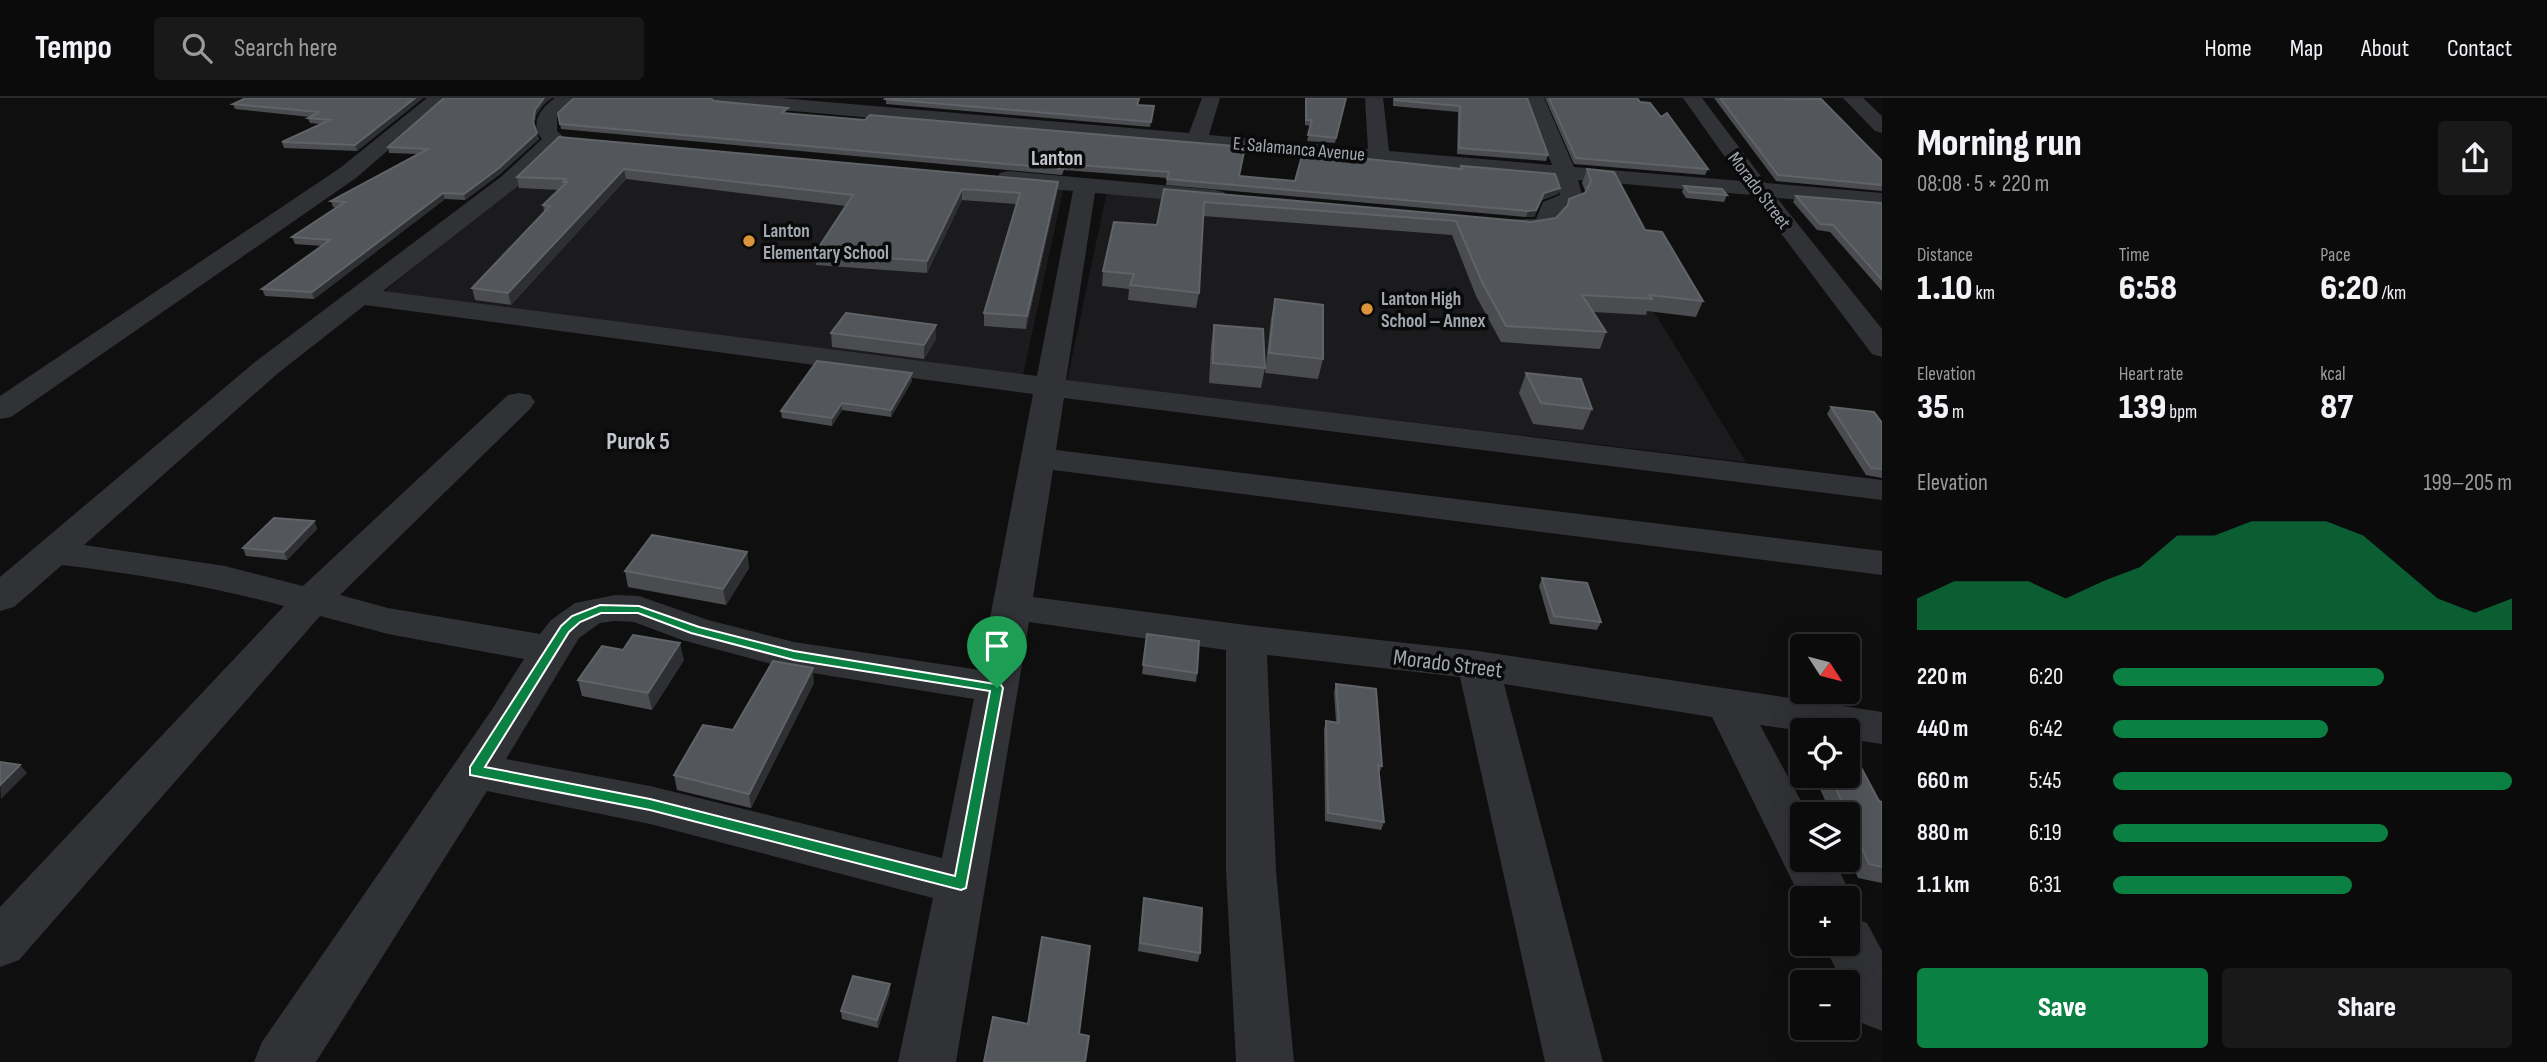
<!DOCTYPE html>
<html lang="en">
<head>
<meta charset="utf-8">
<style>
  :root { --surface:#0b0b0c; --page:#19191a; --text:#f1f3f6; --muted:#9a9b9d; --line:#2b2b2d; --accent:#0b8043 }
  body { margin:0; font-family:"Sofia Sans Condensed",sans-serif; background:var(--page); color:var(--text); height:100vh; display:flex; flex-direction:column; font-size:26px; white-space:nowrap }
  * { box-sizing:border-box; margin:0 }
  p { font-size:23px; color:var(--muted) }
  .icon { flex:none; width:38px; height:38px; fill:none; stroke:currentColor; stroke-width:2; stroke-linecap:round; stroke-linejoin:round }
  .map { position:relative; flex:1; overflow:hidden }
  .sheet { display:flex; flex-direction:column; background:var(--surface); width:665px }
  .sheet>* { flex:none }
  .needle { width:46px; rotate:126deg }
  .fabs { position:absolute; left:1790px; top:536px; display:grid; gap:14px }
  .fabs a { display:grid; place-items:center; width:70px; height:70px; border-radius:7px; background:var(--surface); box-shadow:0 7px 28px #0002,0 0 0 2px var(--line); font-size:35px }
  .pin { position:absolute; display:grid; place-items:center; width:60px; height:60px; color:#fff; margin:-72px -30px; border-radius:50% 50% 50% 0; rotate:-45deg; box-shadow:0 0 7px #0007 }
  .pin .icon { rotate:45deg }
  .round { display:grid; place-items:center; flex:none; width:74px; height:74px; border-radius:7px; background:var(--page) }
  .headline { display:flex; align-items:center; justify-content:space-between; height:119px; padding:0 35px }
  h1 { font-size:38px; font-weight:800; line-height:52px }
  .figures { display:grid; grid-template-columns:repeat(3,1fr); gap:10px; height:119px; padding:7px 35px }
  .figures div { display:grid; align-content:center }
  .figures b { font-size:35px; font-weight:800 }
  .figures small { font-size:19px; font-weight:400 }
  .figures p { font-size:19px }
  .chart { height:196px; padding:14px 35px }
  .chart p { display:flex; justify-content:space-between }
  .chart svg { width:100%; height:126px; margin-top:7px; fill:var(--accent); opacity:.7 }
  .cta { display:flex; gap:14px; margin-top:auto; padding:14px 35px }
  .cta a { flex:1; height:80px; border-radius:7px; background:var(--accent); color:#fff; font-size:28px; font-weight:800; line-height:80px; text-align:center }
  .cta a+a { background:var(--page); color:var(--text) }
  ul { padding:0 35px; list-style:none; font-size:23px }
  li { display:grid; grid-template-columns:112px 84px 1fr; align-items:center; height:52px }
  li i { height:18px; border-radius:9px; background:var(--accent) }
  header { display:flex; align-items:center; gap:42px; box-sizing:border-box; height:98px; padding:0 35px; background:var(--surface); border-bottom:2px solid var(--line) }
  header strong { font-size:33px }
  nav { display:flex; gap:38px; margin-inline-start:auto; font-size:24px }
  .search { width:490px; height:63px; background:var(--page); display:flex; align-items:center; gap:18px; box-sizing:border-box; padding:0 24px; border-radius:7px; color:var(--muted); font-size:26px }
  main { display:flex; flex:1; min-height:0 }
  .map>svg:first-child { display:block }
  .built { fill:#1b1b1d }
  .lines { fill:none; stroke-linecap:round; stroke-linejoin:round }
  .minor { fill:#313235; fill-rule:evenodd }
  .wall { fill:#4a4c4f }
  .shaded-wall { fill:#2e2f32 }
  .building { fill:#53565a; stroke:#606367; stroke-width:2 }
  .route { fill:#0b8043; stroke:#fff; stroke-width:2; fill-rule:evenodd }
  .poi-dot { fill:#dc943b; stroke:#0a0a0b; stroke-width:2.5 }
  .labels { text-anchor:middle; stroke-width:7; stroke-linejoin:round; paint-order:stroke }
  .far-street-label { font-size:19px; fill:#a2a8b0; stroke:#0a0a0b }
  .far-poi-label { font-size:19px; font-weight:bold; fill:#a2a8b0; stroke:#0a0a0b; text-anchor:start }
  .far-quarter-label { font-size:21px; font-weight:bold; fill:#c2c6cc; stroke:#0a0a0b }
  .street-label { font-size:23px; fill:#a2a8b0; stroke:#0a0a0b }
  .neighbourhood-label { font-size:24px; font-weight:bold; fill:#c2c6cc; stroke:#0a0a0b }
</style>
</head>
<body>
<header>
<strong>Tempo</strong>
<div class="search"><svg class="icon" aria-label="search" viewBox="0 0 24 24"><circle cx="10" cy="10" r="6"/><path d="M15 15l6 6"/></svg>Search here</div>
<nav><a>Home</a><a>Map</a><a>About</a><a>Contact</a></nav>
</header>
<main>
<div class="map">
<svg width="1882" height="964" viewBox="0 0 1882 964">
  <rect width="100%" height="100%" fill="#0f0f10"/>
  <path class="built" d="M 569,43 L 1064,89 L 1023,277 L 380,197 Z
    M 1107,93 L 1609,140 L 1746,364 L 1067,283 Z"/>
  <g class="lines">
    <path class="minor" d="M 427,0 L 448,0 L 356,80 L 11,319 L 0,321 L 0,298 L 340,70 Z
      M 555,0 L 578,0 L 557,19 L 557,33 L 565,40 L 562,44 L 518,88 L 383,193 L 1037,278 L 1073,93 L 1008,87 L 1000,85 L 997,80 L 1000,75 L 1008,73 L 1216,92 L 1224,94 L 1227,99 L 1224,104 L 1216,106 L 1095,95 L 1066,282 L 1882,382 L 1882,402 L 1064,300 L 1056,352 L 1882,453 L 1882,477 L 1053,372 L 1033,499 L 1246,527 L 1478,553 L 1882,614 L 1882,646 L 1848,641 L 1848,632 L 1802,633 L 1760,627 L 1808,716 L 1802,716 L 1802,761 L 1833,761 L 1853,800 L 1848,810 L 1848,800 L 1802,800 L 1802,803 L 1712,619 L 1504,586 L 1603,964 L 1545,964 L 1460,579 L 1267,557 L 1276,773 L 1294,964 L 1236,964 L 1226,773 L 1226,552 L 1029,524 L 956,964 L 898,964 L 933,800 L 650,726 L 487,693 L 316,964 L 254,964 L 262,944 L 491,613 L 524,561 L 388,536 L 320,518 L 19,862 L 0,869 L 0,809 L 284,508 C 210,488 137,476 62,467 L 14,509 L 0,513 L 0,479 L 255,264 L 502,78 L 542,41 C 529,25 541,10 555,0 ZM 365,207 L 1033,296 L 980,572 L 794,544 L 708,522 L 639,498 L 615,497 L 575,505 L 551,522 L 540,536 L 388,510 L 340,497 L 530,311 L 535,304 L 530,297 L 519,295 L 508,297 L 303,488 L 225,468 L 84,447 L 277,276 ZM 615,523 L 634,524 L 682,542 L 794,572 L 974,601 L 942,760 L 650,688 L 506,661 L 579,540 L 600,525 Z
      M 706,0 L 780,0 L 1189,35 L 1202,0 L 1220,0 L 1209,37 L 1368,51 L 1365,0 L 1383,0 L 1389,53 L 1552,67 L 1526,0 L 1544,0 L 1574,69 L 1742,83 L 1683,0 L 1702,0 L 1766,85 L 1882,95 L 1882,109 L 1777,100 L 1882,231 L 1882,259 L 1872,256 L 1752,97 L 1578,82 L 1583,100 L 1580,105 L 1562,113 L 1561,120 L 1551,132 C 1532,137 1511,137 1491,132 L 1487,127 L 1491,122 L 1536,121 L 1543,104 L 1560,97 L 1556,80 L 715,6 Z
      M 1843,0 L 1863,0 L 1882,18 L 1882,35 L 1875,33 Z
      M 1848,818 L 1867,825 L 1882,853 L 1882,933 L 1862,925 L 1848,896 L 1848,884 L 1842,884 L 1823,845 L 1848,845 Z"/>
  </g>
  <path class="wall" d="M 246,0 L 423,0 L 357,53 L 284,50 L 282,44 L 320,26 L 310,25 L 308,20 L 310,19 L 235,11 L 233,6 Z
    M 886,0 L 1140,0 L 1138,7 L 1154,8 L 1150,29 L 886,6 Z
    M 1305,0 L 1346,0 L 1335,45 L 1307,43 L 1311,28 L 1305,27 Z
    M 1393,0 L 1527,0 L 1548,57 L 1546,63 L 1457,56 L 1458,14 L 1393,8 Z
    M 1545,0 L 1637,0 L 1640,4 L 1661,19 L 1708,71 L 1705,77 L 1574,66 Z
    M 1714,0 L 1809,0 L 1882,63 L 1882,93 L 1776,83 Z
    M 714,3 L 788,16 L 1240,78 L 1295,83 L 1460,71 L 1461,68 L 1560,90 L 1558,96 L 1542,102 L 1534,119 L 1526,119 L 1166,87 L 1167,80 L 1064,72 L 1062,77 L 561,31 L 558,15 Z
    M 543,7 L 536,17 L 534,28 L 539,41 L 500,76 L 465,102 L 445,101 L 314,201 L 265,198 L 262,191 L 322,148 L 295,146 L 292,139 L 336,110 L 333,109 L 331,103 L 418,56 L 389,55 L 388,49 Z
    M 559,39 L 1057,95 L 1026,231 L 984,228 L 984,215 L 1016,106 L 962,102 L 927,175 L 816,167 L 815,155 L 846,108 L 626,81 L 511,207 L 475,202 L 472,190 L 544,114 L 543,107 L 559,92 L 519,90 L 517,79 Z
    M 1587,71 L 1645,132 L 1703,203 L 1696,219 L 1647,213 L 1646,217 L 1593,214 L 1606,234 L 1600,251 L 1501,244 L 1476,198 L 1452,137 L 1203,118 L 1199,195 L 1196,210 L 1128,202 L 1129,191 L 1102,188 L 1103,173 L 1157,127 L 1164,91 L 1531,124 L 1556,120 L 1566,109 L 1569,101 L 1586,95 L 1582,85 Z
    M 1684,88 L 1727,97 L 1724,104 L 1686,100 L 1682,94 Z
    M 1796,98 L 1882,105 L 1882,193 L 1830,134 L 1817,132 L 1793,104 Z
    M 1275,201 L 1323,261 L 1318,281 L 1265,275 L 1271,221 Z
    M 1214,227 L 1265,270 L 1261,290 L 1209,285 L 1211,247 Z
    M 831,235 L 936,241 L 924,261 L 832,249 Z
    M 912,275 L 912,283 L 891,319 L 842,312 L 832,328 L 782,320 L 781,313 Z
    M 1526,275 L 1592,311 L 1583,332 L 1533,326 L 1519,295 Z
    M 1831,309 L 1882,325 L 1882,380 L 1866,377 L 1827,316 Z
    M 314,423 L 317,431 L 287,462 L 246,458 L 243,450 Z
    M 747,454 L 749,470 L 726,507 L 628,489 L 625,473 Z
    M 1542,480 L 1601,524 L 1597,532 L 1550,526 L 1539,488 Z
    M 1147,536 L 1197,575 L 1196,584 L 1142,576 Z
    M 623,552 L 684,562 L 652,612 L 582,598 L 578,582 Z
    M 814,585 L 751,710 L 677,692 L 674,677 L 733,632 Z
    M 1336,586 L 1382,668 L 1379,676 L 1384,724 L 1381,732 L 1325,723 L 1324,631 L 1326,623 L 1336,624 L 1334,594 Z
    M 1802,636 L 1802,649 L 1799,641 Z
    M 1814,677 L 1848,677 L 1879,703 L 1882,704 L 1882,785 L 1858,780 L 1848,756 L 1848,716 L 1831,716 Z
    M 1144,800 L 1200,855 L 1198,864 L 1138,853 Z
    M 890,886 L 890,895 L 878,930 L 842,921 L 841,913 Z"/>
  <path class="shaded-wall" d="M 415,0 L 423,0 L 357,53 L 355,47 Z
    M 544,0 L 552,0 L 543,7 L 536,17 L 534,30 L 533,24 L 535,12 Z
    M 537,35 L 539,41 L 500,76 L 465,102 L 464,96 Z
    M 624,71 L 626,81 L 511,207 L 508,195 Z
    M 1058,84 L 1057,95 L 1026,231 L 1027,218 Z
    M 1560,90 L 1558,96 L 1542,102 L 1534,119 L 1526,119 L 1528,113 L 1544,95 Z
    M 962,91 L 962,102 L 927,175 L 927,163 Z
    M 443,95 L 445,101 L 314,201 L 312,194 Z
    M 936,227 L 936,241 L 924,261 L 924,247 Z
    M 912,275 L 912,283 L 891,319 L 891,312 Z
    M 842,305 L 842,312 L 832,328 L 832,320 Z
    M 314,423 L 317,431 L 287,462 L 284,454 Z
    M 747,454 L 749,470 L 726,507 L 723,491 Z
    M 680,545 L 684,562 L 652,612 L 648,595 Z
    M 813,570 L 814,585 L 751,710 L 749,696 Z
    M 20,667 L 27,675 L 1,701 L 0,687 Z
    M 890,886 L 890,895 L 878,930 L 877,922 Z"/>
  <path class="building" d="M 246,0 L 415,0 L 355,47 L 282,44 L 330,22 L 308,20 L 319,14 L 233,6 Z
    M 444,0 L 544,0 L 535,12 L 533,24 L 537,35 L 499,70 L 464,96 L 443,95 L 312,194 L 262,191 L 330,142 L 292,139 L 345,104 L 331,103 L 428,51 L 388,49 Z
    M 574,0 L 710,0 L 714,3 L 788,10 L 782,15 L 865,22 L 870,17 L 1245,49 L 1239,78 L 1295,83 L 1303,54 L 1462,71 L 1461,68 L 1555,76 L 1560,90 L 1544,95 L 1536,112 L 1528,113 L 1167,81 L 1169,74 L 1064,66 L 1063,71 L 560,26 L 558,15 Z
    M 886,0 L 1139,0 L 1137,7 L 1154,8 L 1151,24 L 885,1 Z
    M 1306,0 L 1346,0 L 1336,40 L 1308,37 L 1312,22 L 1306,22 Z
    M 1395,0 L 1527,0 L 1548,57 L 1459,50 L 1460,8 L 1395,2 Z
    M 1549,0 L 1637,0 L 1640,4 L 1650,5 L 1661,19 L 1667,15 L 1708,71 L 1576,60 Z
    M 1720,0 L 1821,1 L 1882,63 L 1882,87 L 1778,77 Z
    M 559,39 L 1058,84 L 1027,218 L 984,215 L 1020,95 L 962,91 L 927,163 L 815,155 L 853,97 L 624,71 L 508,195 L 472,190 L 550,108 L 543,107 L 567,84 L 563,84 L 566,81 L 517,79 Z
    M 1587,71 L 1614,74 L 1645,132 L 1662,134 L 1703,203 L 1649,197 L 1652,201 L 1582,197 L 1606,234 L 1506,228 L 1481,182 L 1456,123 L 1204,104 L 1199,195 L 1130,187 L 1134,176 L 1103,173 L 1114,124 L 1157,127 L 1164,91 L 1531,124 L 1556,120 L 1568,107 L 1569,101 L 1585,95 L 1591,83 Z
    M 1684,88 L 1722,91 L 1727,97 L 1689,94 Z
    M 1796,98 L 1882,105 L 1882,182 L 1833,127 L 1820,126 Z
    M 1275,201 L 1323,207 L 1323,261 L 1269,255 Z
    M 846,215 L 936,227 L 924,247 L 831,235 Z
    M 1214,227 L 1263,231 L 1265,270 L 1213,265 Z
    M 817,263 L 912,275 L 891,312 L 842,305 L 832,320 L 781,313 Z
    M 1526,275 L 1581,281 L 1592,311 L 1541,305 Z
    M 1831,309 L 1874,314 L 1882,325 L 1882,371 L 1871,370 Z
    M 274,420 L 314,423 L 284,454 L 243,450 Z
    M 652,437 L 747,454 L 723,491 L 625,473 Z
    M 1542,480 L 1587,485 L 1601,524 L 1554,518 Z
    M 1147,536 L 1199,543 L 1197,575 L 1143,567 Z
    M 633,537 L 680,545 L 648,595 L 578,582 L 602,548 L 623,552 Z
    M 773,563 L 813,570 L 749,696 L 674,677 L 703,627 L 733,632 Z
    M 1336,586 L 1376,591 L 1382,668 L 1378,667 L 1384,724 L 1328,715 L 1326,623 L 1339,625 Z
    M 1808,628 L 1839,632 L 1810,632 Z
    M 1848,645 L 1879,703 L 1882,704 L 1882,769 L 1869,766 L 1848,718 L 1848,716 L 1847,716 L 1830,677 L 1848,677 Z
    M 0,664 L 20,667 L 0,687 Z
    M 1144,800 L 1202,810 L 1200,855 L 1140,845 Z
    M 1042,839 L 1090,848 L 1079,936 L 1089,938 L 1085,964 L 984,964 L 993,919 L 1028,926 Z
    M 853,878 L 890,886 L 877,922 L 841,913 Z"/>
  <path class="route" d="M 600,507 L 639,508 L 699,529 L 794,553 L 1001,587 L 1003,590 L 966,790 L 961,792 L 650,712 L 470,677 L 470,669 L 561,528 L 572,518 ZM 601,515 L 638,515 L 691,535 L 794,562 L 990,593 L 955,778 L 650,701 L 485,669 L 569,534 L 580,524 Z"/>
  <g class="poi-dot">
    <circle cx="749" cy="143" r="7"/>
    <circle cx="1367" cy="211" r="7"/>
  </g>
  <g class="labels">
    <g class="far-street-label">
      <text transform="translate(1299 50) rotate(5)" y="7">E. Salamanca Avenue</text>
      <text transform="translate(1760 92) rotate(53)" y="7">Morado Street</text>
    </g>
    <g class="far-poi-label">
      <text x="763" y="139">Lanton<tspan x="763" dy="22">Elementary School</tspan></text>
      <text x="1381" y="207">Lanton High<tspan x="1381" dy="22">School – Annex</tspan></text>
    </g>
    <g class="far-quarter-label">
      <text x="1057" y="67">Lanton</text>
    </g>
    <g class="street-label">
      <text transform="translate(1448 565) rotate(7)" y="8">Morado Street</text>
    </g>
    <g class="neighbourhood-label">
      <text x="638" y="351">Purok 5</text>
    </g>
  </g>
</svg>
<div class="fabs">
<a><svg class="needle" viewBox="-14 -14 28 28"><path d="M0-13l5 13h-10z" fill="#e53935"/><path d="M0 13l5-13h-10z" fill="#9a9b9d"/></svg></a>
<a><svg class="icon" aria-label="locate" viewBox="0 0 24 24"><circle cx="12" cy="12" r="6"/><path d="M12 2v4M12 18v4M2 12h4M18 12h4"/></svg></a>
<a><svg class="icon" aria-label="layers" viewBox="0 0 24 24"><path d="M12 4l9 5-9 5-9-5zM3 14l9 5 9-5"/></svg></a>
<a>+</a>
<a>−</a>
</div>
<div class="pin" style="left:997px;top:590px;background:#1e9e55"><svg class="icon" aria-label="arrive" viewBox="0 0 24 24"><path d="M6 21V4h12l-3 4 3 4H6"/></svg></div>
</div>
<section class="sheet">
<div class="headline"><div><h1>Morning run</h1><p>08:08 · 5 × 220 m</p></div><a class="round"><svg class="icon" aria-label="share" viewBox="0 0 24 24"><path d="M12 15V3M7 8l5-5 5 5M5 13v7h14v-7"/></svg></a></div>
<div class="figures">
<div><p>Distance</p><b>1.10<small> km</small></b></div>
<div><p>Time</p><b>6:58</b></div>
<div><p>Pace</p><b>6:20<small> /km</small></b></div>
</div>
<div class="figures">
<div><p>Elevation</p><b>35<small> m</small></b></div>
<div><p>Heart rate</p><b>139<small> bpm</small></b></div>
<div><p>kcal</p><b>87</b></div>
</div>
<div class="chart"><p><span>Elevation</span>199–205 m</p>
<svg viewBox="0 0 160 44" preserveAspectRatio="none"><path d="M0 44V33L10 27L20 27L30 27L40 33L50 27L60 22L70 11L80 11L90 6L100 6L110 6L120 11L130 22L140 33L150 38L160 33V44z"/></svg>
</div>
<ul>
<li><b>220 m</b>6:20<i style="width:68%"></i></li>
<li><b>440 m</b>6:42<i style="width:54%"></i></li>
<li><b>660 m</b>5:45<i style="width:100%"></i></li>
<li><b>880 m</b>6:19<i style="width:69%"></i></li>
<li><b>1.1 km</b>6:31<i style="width:60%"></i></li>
</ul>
<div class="cta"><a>Save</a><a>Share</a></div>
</section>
</main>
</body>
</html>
